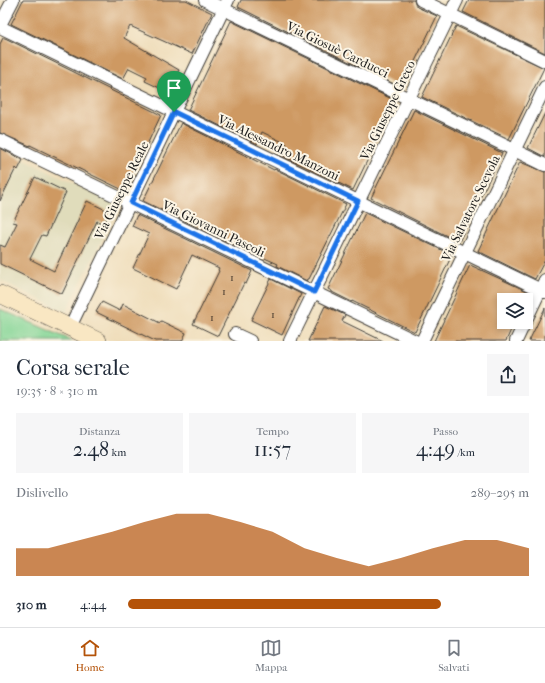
<!DOCTYPE html>
<html lang="it">
<head>
<meta charset="utf-8">
<style>
  :root { --surface:#fff; --page:#f6f6f7; --text:#1f2937; --muted:#747a83; --line:#e0e1e3; --accent:#b45309 }
  body { margin:0; font-family:"IM FELL French Canon",serif; background:var(--page); color:var(--text); height:100vh; display:flex; flex-direction:column; font-size:15px; white-space:nowrap }
  * { box-sizing:border-box; margin:0 }
  p { font-size:13px; color:var(--muted) }
  .icon { flex:none; width:22px; height:22px; fill:none; stroke:currentColor; stroke-width:2; stroke-linecap:round; stroke-linejoin:round }
  .map { position:relative; height:341px; overflow:hidden }
  .details { display:flex; flex-direction:column; background:var(--surface); flex:1 }
  .details>* { flex:none }
  .fabs { position:absolute; left:497px; top:293px; display:grid; gap:8px }
  .fabs a { display:grid; place-items:center; width:36px; height:36px; border-radius:0px; background:var(--surface); box-shadow:0 2px 6px #0003; font-size:20px }
  .pin { position:absolute; display:grid; place-items:center; width:34px; height:34px; color:#fff; margin:-41px -17px; border-radius:50% 50% 50% 0; rotate:-45deg; box-shadow:0 0 4px #0007 }
  .pin .icon { rotate:45deg }
  .round { display:grid; place-items:center; flex:none; width:42px; height:42px; border-radius:0px; background:var(--page) }
  .head { display:flex; align-items:center; justify-content:space-between; height:68px; padding:0 16px }
  h1 { font-size:22px; font-weight:600; line-height:30px }
  .stats { display:grid; grid-template-columns:repeat(3,1fr); gap:6px; height:68px; padding:4px 16px }
  .stats div { display:grid; align-content:center; border-radius:0px; background:var(--page); text-align:center }
  .stats b { font-size:20px; font-weight:600 }
  .stats small { font-size:11px; font-weight:400 }
  .stats p { font-size:11px }
  .chart { height:112px; padding:8px 16px }
  .chart p { display:flex; justify-content:space-between }
  .chart svg { width:100%; height:72px; margin-top:4px; fill:var(--accent); opacity:.7 }
  ul { padding:0 16px; list-style:none; font-size:13px }
  li { display:grid; grid-template-columns:64px 48px 1fr; align-items:center; height:30px }
  li i { height:10px; border-radius:5px; background:var(--accent) }
  .tabs { display:flex; justify-content:space-around; align-items:center; height:56px; border-top:1px solid var(--line); background:var(--surface); font-size:11px; color:var(--muted) }
  .tabs a { display:grid; justify-items:center; gap:2px }
  .tabs .active { color:var(--accent) }
  .map>svg:first-child { display:block }
  .built { fill:#e0dcbb }
  .green { fill:#84d596; stroke:#507859 }
  .building { fill:#ce9962 }
  .lines { fill:none; stroke-linecap:round; stroke-linejoin:round }
  .street-casing { stroke:#3c3934; stroke-width:14 }
  .secondary-casing { stroke:#3c3934; stroke-width:18 }
  .street { stroke:#fff; stroke-width:12 }
  .secondary { stroke:#f9e7c3; stroke-width:17 }
  .route-casing { stroke:#fff; stroke-width:8 }
  .route { stroke:#1a73e8; stroke-width:5 }
  .labels { text-anchor:middle; stroke-width:4; stroke-linejoin:round; paint-order:stroke }
  .number-label { font-size:11px; fill:#483b2e }
  .street-label { font-size:13px; fill:#1c1c1c; stroke:#fcf5e5 }
</style>
</head>
<body>
<div class="map">
<svg width="545" height="341" viewBox="0 0 545 341">
  <rect width="100%" height="100%" fill="#fcf5e5"/>
  <filter id="ink" filterUnits="userSpaceOnUse"><feTurbulence type="fractalNoise" baseFrequency=".025" numOctaves="2"/><feDisplacementMap in="SourceGraphic" scale="8" xChannelSelector="R" yChannelSelector="G"/><feConvolveMatrix kernelMatrix="1 2 1 2 8 2 1 2 1" color-interpolation-filters="sRGB"/></filter>
  <filter id="wash" filterUnits="userSpaceOnUse"><feTurbulence type="fractalNoise" baseFrequency=".012" numOctaves="4" result="noise"/><feDisplacementMap in="SourceGraphic" scale="16" xChannelSelector="R" yChannelSelector="G"/><feGaussianBlur stdDeviation="0.9" result="paint"/><feColorMatrix in="noise" values="0 0 0 0 0 0 0 0 0 0 0 0 0 0 0 0 0 1.4 0 .05"/><feComposite in="paint" operator="in"/></filter>
  <g filter="url(#wash)">
    <rect width="100%" height="100%" fill="#efddba"/>
    <path class="built" d="M 0,148 L 119,206 L 66,312 L 0,280 Z"/>
    <path class="green" d="M 0,309 L 73,341 L 0,341 Z"/>
    <g id="blocks">
      <path class="building" d="M 23,0 L 186,0 L 212,13 L 192,54 L 130,26 L 124,38 L 179,70 L 168,92 L 145,81 L 147,77 L 129,68 L 123,79 L 11,24 Z
        M 241,0 L 414,0 L 415,4 L 417,7 L 437,16 L 402,88 L 238,7 Z
        M 469,0 L 545,0 L 545,53 L 463,12 Z
        M 231,21 L 396,101 L 353,190 L 281,155 L 287,144 L 262,132 L 257,144 L 188,110 Z
        M 456,26 L 544,68 L 509,139 L 422,97 Z
        M 3,38 L 5,38 L 161,115 L 125,191 L 30,145 L 30,146 L 0,133 L 0,44 Z
        M 414,110 L 502,153 L 459,242 L 371,198 Z
        M 545,113 L 545,157 L 528,148 Z
        M 181,123 L 274,170 L 275,169 L 346,204 L 309,279 L 308,279 L 307,281 L 277,266 L 278,264 L 260,256 L 259,257 L 143,201 Z
        M 0,148 L 23,160 L 18,170 L 16,168 L 0,201 Z
        M 520,162 L 545,172 L 545,260 L 535,279 L 478,251 Z
        M 35,177 L 66,192 L 46,236 L 42,235 L 30,259 L 54,271 L 87,201 L 110,212 L 104,224 L 97,221 L 62,294 L 0,264 L 0,245 L 5,247 L 17,223 L 13,222 Z
        M 365,213 L 452,255 L 415,332 L 352,301 L 352,302 L 332,292 L 332,291 L 328,289 Z
        M 137,215 L 252,271 L 246,284 L 244,283 L 218,336 L 193,324 L 219,271 L 218,270 L 219,268 L 192,255 L 176,289 L 133,268 L 149,234 L 132,226 Z
        M 470,265 L 529,292 L 525,300 L 504,300 L 504,322 L 515,322 L 510,332 L 506,341 L 434,341 Z
        M 271,279 L 301,294 L 282,335 L 251,320 Z
        M 102,302 L 120,311 L 123,304 L 160,323 L 161,321 L 186,333 L 182,341 L 155,341 L 96,312 Z
        M 325,306 L 345,315 L 342,321 L 383,341 L 308,341 Z
        M 545,308 L 545,341 L 529,341 Z"/>
    </g>
  </g>
  <g filter="url(#ink)">
    <use href="#blocks" fill-opacity="0" stroke="#3c3934" stroke-width="1"/>
    <g class="lines">
      <defs>
        <path id="street" d="M 205,0 L 545,165
          M 421,0 L 545,61
          M 0,25 L 13,0
          M 0,27 L 545,292
          M 0,140 L 415,341
          M 526,320 L 545,280
          M 70,327 L 228,0
          M 235,334 L 250,341
          M 290,341 L 457,0
          M 422,341 L 545,87
          M 516,341 L 525,322"/>
        <path id="secondary" d="M 0,294 L 98,341"/>
      </defs>
      <use href="#street" class="street-casing"/>
      <use href="#secondary" class="secondary-casing"/>
      <use href="#street" class="street"/>
      <use href="#secondary" class="secondary"/>
    </g>
  </g>
  <g class="lines" filter="url(#ink)">
    <defs>
      <path id="route" d="M 174,112 L 358,201 L 314,292 L 131,203 Z"/>
    </defs>
    <use href="#route" class="route-casing"/>
    <use href="#route" class="route"/>
  </g>
  <g class="labels">
    <g class="number-label">
      <text x="232" y="281">1</text>
      <text x="224" y="295">1</text>
      <text x="273" y="318">1</text>
      <text x="212" y="321">1</text>
    </g>
    <g class="street-label">
      <text transform="translate(338 49) rotate(26)" y="5">Via Giosuè Carducci</text>
      <text transform="translate(387 110) rotate(-64)" y="5">Via Giuseppe Greco</text>
      <text transform="translate(279 147) rotate(26)" y="5">Via Alessandro Manzoni</text>
      <text transform="translate(121 190) rotate(-64)" y="5">Via Giuseppe Reale</text>
      <text transform="translate(470 208) rotate(-64)" y="5">Via Salvatore Scevola</text>
      <text transform="translate(214 228) rotate(26)" y="5">Via Giovanni Pascoli</text>
    </g>
  </g>
</svg>
<div class="fabs">
<a><svg class="icon" aria-label="layers" viewBox="0 0 24 24"><path d="M12 4l9 5-9 5-9-5zM3 14l9 5 9-5"/></svg></a>
</div>
<div class="pin" style="left:174px;top:112px;background:#1e9e55"><svg class="icon" aria-label="arrive" viewBox="0 0 24 24"><path d="M6 21V4h12l-3 4 3 4H6"/></svg></div>
</div>
<section class="details">
<div class="head"><div><h1>Corsa serale</h1><p>19:35 · 8 × 310 m</p></div><a class="round"><svg class="icon" aria-label="share" viewBox="0 0 24 24"><path d="M12 15V3M7 8l5-5 5 5M5 13v7h14v-7"/></svg></a></div>
<div class="stats">
<div><p>Distanza</p><b>2.48<small> km</small></b></div>
<div><p>Tempo</p><b>11:57</b></div>
<div><p>Passo</p><b>4:49<small> /km</small></b></div>
</div>
<div class="chart"><p><span>Dislivello</span>289–295 m</p>
<svg viewBox="0 0 160 44" preserveAspectRatio="none"><path d="M0 44V27L10 27L20 22L30 17L40 11L50 6L60 6L70 11L80 17L90 27L100 33L110 38L120 33L130 27L140 22L150 22L160 27V44z"/></svg>
</div>
<ul>
<li><b>310 m</b>4:44<i style="width:78%"></i></li>
</ul>
</section>
<nav class="tabs">
<a class="active"><svg class="icon" aria-label="home" viewBox="0 0 24 24"><path d="M3 11l9-7 9 7M6 9v11h12V9"/></svg>Home</a>
<a><svg class="icon" aria-label="map" viewBox="0 0 24 24"><path d="M3 6l6-2 6 2 6-2v14l-6 2-6-2-6 2zM9 4v14M15 6v14"/></svg>Mappa</a>
<a><svg class="icon" aria-label="saved" viewBox="0 0 24 24"><path d="M7 4h10v16l-5-4-5 4z"/></svg>Salvati</a>
</nav>
</body>
</html>
